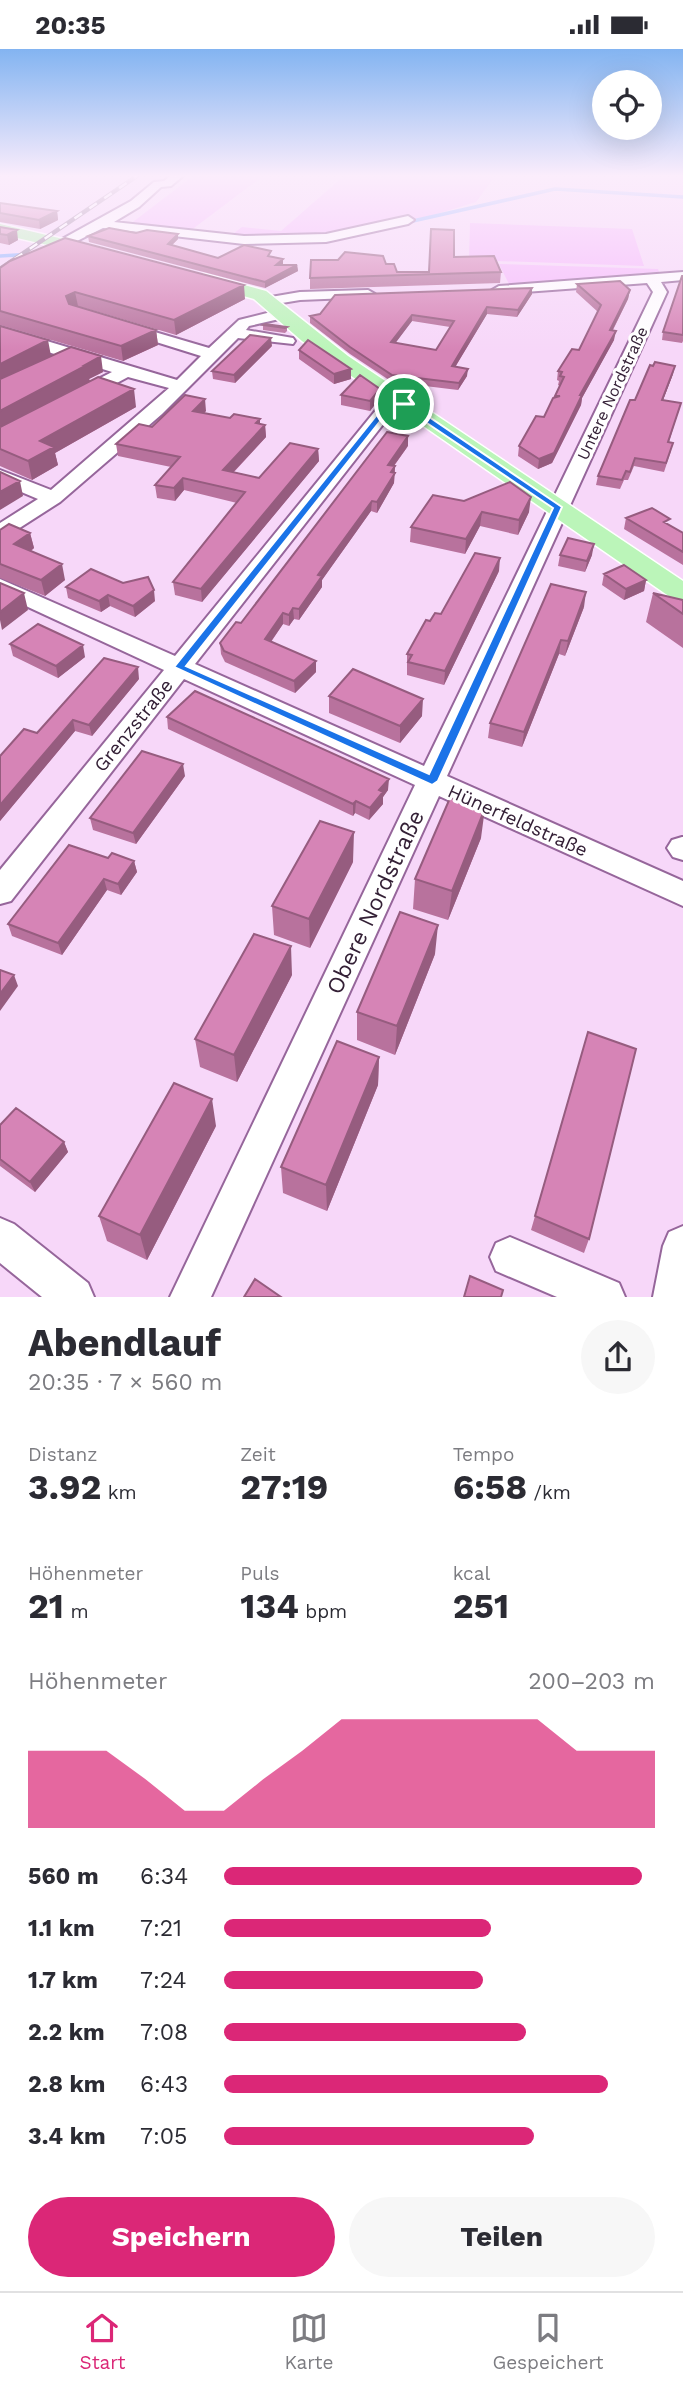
<!DOCTYPE html>
<html lang="de">
<head>
<meta charset="utf-8">
<style>
  :root { --surface:#fff; --page:#f7f7f7; --text:#2b2b33; --muted:#7c7c81; --line:#e1e1e2; --accent:#db2777 }
  body { margin:0; font-family:"Work Sans",sans-serif; background:var(--page); color:var(--text); height:100vh; display:flex; flex-direction:column; font-size:26px; white-space:nowrap }
  * { box-sizing:border-box; margin:0 }
  p { font-size:23px; color:var(--muted) }
  .icon { flex:none; width:38px; height:38px; fill:none; stroke:currentColor; stroke-width:2; stroke-linecap:round; stroke-linejoin:round }
  .map { position:relative; height:1248px; overflow:hidden }
  .details { display:flex; flex-direction:column; background:var(--surface); flex:1 }
  .details>* { flex:none }
  .fabs { position:absolute; left:592px; top:21px; display:grid; gap:14px }
  .fabs a { display:grid; place-items:center; width:70px; height:70px; border-radius:50%; background:var(--surface); box-shadow:0 7px 28px #0002; font-size:35px }
  .pin { position:absolute; display:grid; place-items:center; width:60px; height:60px; color:#fff; margin:-30px; border:4px solid #fff; border-radius:50%; box-shadow:0 2px 7px #0007 }
  .round { display:grid; place-items:center; flex:none; width:74px; height:74px; border-radius:37px; background:var(--page) }
  .head { display:flex; align-items:center; justify-content:space-between; height:119px; padding:0 28px }
  h1 { font-size:38px; font-weight:700; line-height:52px }
  .figures { display:grid; grid-template-columns:repeat(3,1fr); gap:10px; height:119px; padding:7px 28px }
  .figures div { display:grid; align-content:center }
  .figures b { font-size:35px; font-weight:700 }
  .figures small { font-size:19px; font-weight:400 }
  .figures p { font-size:19px }
  .chart { height:196px; padding:14px 28px }
  .chart p { display:flex; justify-content:space-between }
  .chart svg { width:100%; height:126px; margin-top:7px; fill:var(--accent); opacity:.7 }
  .action { display:flex; gap:14px; margin-top:auto; padding:14px 28px }
  .action a { flex:1; height:80px; border-radius:42px; background:var(--accent); color:#fff; font-size:28px; font-weight:700; line-height:80px; text-align:center }
  .action a+a { background:var(--page); color:var(--text) }
  ul { padding:0 28px; list-style:none; font-size:23px }
  li { display:grid; grid-template-columns:112px 84px 1fr; align-items:center; height:52px }
  li i { height:18px; border-radius:9px; background:var(--accent) }
  .status { display:flex; justify-content:space-between; align-items:center; height:49px; padding:0 35px; background:var(--surface); direction:ltr }
  .status svg { height:19px; fill:currentColor }
  .tabs { display:flex; justify-content:space-around; align-items:center; height:98px; border-top:2px solid var(--line); background:var(--surface); font-size:19px; color:var(--muted) }
  .tabs a { display:grid; justify-items:center; gap:4px }
  .tabs .active { color:var(--accent) }
  .map>svg:first-child { display:block }
  .green { fill:#f6b8fc }
  .lines { fill:none; stroke-linecap:round; stroke-linejoin:round }
  .stream { stroke:#8db3ff; stroke-width:3.5 }
  .minor-casing { stroke:#96669b; stroke-width:4 }
  .major-casing { stroke:#fff; stroke-width:3 }
  .minor { fill:#fff; fill-rule:evenodd }
  .major { fill:#bbf5b9; fill-rule:evenodd }
  .rail-casing { stroke:#997f9b; stroke-width:4.5 }
  .rail { stroke:#fff; stroke-width:2.5; stroke-dasharray:9; stroke-linecap:butt }
  .wall { fill:#b8729d; fill-rule:evenodd }
  .shaded-wall { fill:#965c7f }
  .building { fill:#d684b6; stroke:#965c7f; stroke-width:2; fill-rule:evenodd }
  .route { fill:#1a73e8; stroke:#fff; stroke-width:2; fill-rule:evenodd }
  .labels { text-anchor:middle; stroke-width:6; stroke-linejoin:round; paint-order:stroke }
  .far-street-label { font-size:16px; fill:#342036; stroke:#fff }
  .street-label { font-size:19px; fill:#342036; stroke:#fff }
  .near-street-label { font-size:23px; fill:#342036; stroke:#fff }
</style>
</head>
<body>
<div class="status"><b>20:35</b><svg viewBox="0 0 49 12"><path d="M0 12V9h3v3zM5 12V6h3v6zM10 12V3h3v9zM15 12V0h3v12zM26 1h20v11H26zM47 4h2v5h-2z"/></svg></div>
<div class="map">
<svg width="683" height="1248" viewBox="0 0 683 1248">
  <rect width="100%" height="100%" fill="#f7d7f9"/>
  <path class="green" d="M 193,127 L 263,127 L 190,182 L 129,176 Z
    M 344,127 L 495,127 L 476,153 L 430,167 L 329,189 L 229,188 L 242,178 L 281,182 Z
    M 470,174 L 632,180 L 644,217 L 469,211 Z
    M 499,215 L 658,220 L 659,223 L 509,235 Z"/>
  <g class="lines">
    <path class="stream" d="M 404,174 L 555,140 L 683,148
      M 0,207 L 33,205"/>
    <defs>
      <path id="minor" d="M 170,127 L 183,127 L 171,137 L 161,138 L 139,158 L 114,173 L 244,187 L 326,185 L 408,167 L 414,171 L 408,175 L 326,193 L 244,195 L 103,179 L 67,197 L 57,197 L 55,194 L 131,152 L 154,133 L 164,132 Z
        M 683,223 L 683,231 L 661,233 L 667,243 L 447,727 L 683,832 L 683,857 L 439,747 L 211,1248 L 170,1248 L 415,736 L 184,630 L 11,852 L 0,855 L 0,821 L 164,621 L 0,545 L 0,530 L 175,607 L 376,361 L 398,351 L 410,351 L 413,355 L 388,369 L 195,615 L 424,717 L 653,243 L 647,234 L 499,245 L 492,241 L 499,237 Z
        M 368,241 L 375,245 L 373,248 L 300,251 L 270,256 L 263,252 L 265,249 L 300,243 Z
        M 283,260 L 291,265 L 288,268 L 249,277 L 246,281 L 293,289 L 295,292 L 293,295 L 238,289 L 162,365 L 60,453 L 7,487 L 0,489 L 0,474 L 38,450 L 0,434 L 0,421 L 51,441 L 169,339 L 128,328 L 83,352 L 71,352 L 68,348 L 71,344 L 112,323 L 0,288 L 0,278 L 177,331 L 201,307 L 121,282 L 118,279 L 121,276 L 131,276 L 209,299 L 239,271 Z
        M 682,788 L 683,788 L 683,811 L 673,808 L 667,799 L 672,791 Z
        M 0,1169 L 14,1175 L 88,1234 L 94,1248 L 42,1248 L 0,1214 Z
        M 683,1177 L 683,1248 L 653,1248 L 663,1197 L 669,1183 Z
        M 510,1188 L 619,1234 L 625,1248 L 557,1248 L 496,1222 L 490,1208 L 496,1194 Z"/>
      <path id="major" d="M 0,175 L 101,199 L 103,202 L 95,207 L 0,185 Z
        M 204,225 L 266,242 L 348,307 L 683,532 L 683,552 L 673,550 L 334,315 L 302,292 L 254,250 L 198,234 L 195,230 L 198,226 Z"/>
    </defs>
    <use href="#minor" class="minor-casing"/>
    <use href="#major" class="major-casing"/>
    <use href="#minor" class="minor"/>
    <use href="#major" class="major"/>
    <defs>
      <path id="rail" d="M 0,220 L 137,127"/>
    </defs>
    <use href="#rail" class="rail-casing"/>
    <use href="#rail" class="rail"/>
  </g>
  <path class="wall" d="M 0,154 L 57,162 L 58,171 L 40,180 L 0,173 Z
    M 0,178 L 18,191 L 9,196 L 0,194 Z
    M 136,184 L 178,190 L 172,196 L 218,209 L 271,207 L 283,210 L 283,215 L 282,216 L 297,216 L 298,222 L 265,239 L 89,193 L 88,187 Z
    M 454,208 L 501,223 L 500,234 L 310,240 L 310,229 L 338,211 L 386,215 L 397,223 L 429,223 Z
    M 0,219 L 245,250 L 176,286 L 78,257 L 156,281 L 158,296 L 123,312 L 0,276 Z
    M 683,227 L 683,292 L 682,294 L 662,291 L 663,283 Z
    M 577,235 L 630,241 L 628,250 L 613,281 L 614,291 L 582,349 L 581,356 L 552,414 L 538,420 L 518,407 L 519,397 L 544,368 L 560,337 L 558,336 L 559,332 L 557,331 L 558,322 L 579,301 L 598,263 L 576,243 Z
    M 532,239 L 532,245 L 517,268 L 487,265 L 455,318 L 467,327 L 458,341 L 392,333 L 350,305 L 310,274 L 310,267 ZM 412,272 L 450,278 L 436,301 L 395,294 Z
    M 263,276 L 287,278 L 287,282 L 285,284 L 263,281 Z
    M 0,277 L 51,307 L 39,312 L 103,323 L 89,330 L 90,332 L 136,358 L 55,404 L 58,416 L 32,431 L 0,417 Z
    M 272,297 L 235,334 L 213,330 L 212,322 Z
    M 299,301 L 351,320 L 351,330 L 334,335 L 299,310 Z
    M 673,325 L 663,351 L 681,354 L 669,393 L 671,402 L 664,423 L 634,417 L 628,431 L 624,431 L 620,440 L 596,436 L 598,427 Z
    M 341,346 L 379,350 L 370,362 L 341,356 Z
    M 206,362 L 204,364 L 265,376 L 266,388 L 234,423 L 259,429 L 318,400 L 319,412 L 202,553 L 175,546 L 173,533 L 237,454 L 184,441 L 175,452 L 157,449 L 155,436 L 171,418 L 118,407 L 116,395 L 152,378 Z
    M 408,397 L 394,417 L 395,417 L 394,434 L 377,464 L 371,462 L 322,531 L 322,538 L 299,571 L 294,570 L 289,577 L 283,575 L 271,593 L 316,612 L 316,623 L 295,644 L 225,613 L 221,605 L 220,594 L 241,574 Z
    M 464,452 L 529,463 L 518,486 L 480,477 L 465,505 L 410,493 L 411,478 Z
    M 626,469 L 668,475 L 683,484 L 683,516 L 624,480 Z
    M 0,481 L 30,484 L 34,499 L 31,502 L 65,531 L 45,547 L 0,529 Z
    M 560,506 L 592,506 L 585,523 L 558,517 Z
    M 499,522 L 444,636 L 407,626 L 407,605 L 430,572 L 441,565 Z
    M 604,525 L 646,531 L 644,542 L 624,551 L 602,536 Z
    M 66,538 L 155,552 L 135,568 L 110,557 L 101,563 L 68,549 Z
    M 653,544 L 683,551 L 683,599 L 646,573 Z
    M 584,558 L 565,607 L 559,605 L 522,698 L 488,689 L 490,674 Z
    M 10,595 L 85,608 L 58,629 L 13,607 Z
    M 139,630 L 92,687 L 75,682 L 0,772 L 0,707 L 37,684 Z
    M 329,647 L 422,667 L 400,694 L 329,664 Z
    M 167,668 L 388,741 L 383,748 L 383,755 L 369,771 L 355,764 L 353,767 L 168,680 Z
    M 185,727 L 136,795 L 93,781 L 90,769 Z
    M 481,789 L 448,871 L 413,860 L 415,830 Z
    M 108,809 L 134,812 L 137,823 L 121,846 L 107,841 L 62,906 L 12,887 L 8,875 Z
    M 353,813 L 310,899 L 274,886 L 272,857 Z
    M 435,905 L 395,1006 L 357,991 L 357,963 Z
    M 292,926 L 237,1033 L 200,1018 L 195,990 Z
    M 588,983 L 589,1190 L 584,1204 L 531,1181 Z
    M 379,1008 L 378,1036 L 327,1162 L 283,1144 L 281,1118 Z
    M 0,1076 L 64,1093 L 68,1103 L 35,1143 L 0,1117 Z
    M 216,1077 L 147,1211 L 107,1192 L 99,1167 Z"/>
  <path class="shaded-wall" d="M 57,162 L 58,171 L 40,180 L 39,171 Z
    M 17,181 L 18,191 L 9,196 L 7,186 Z
    M 178,185 L 178,190 L 168,200 L 168,195 Z
    M 283,210 L 283,215 L 276,222 L 276,216 Z
    M 297,216 L 298,222 L 265,239 L 265,233 Z
    M 244,236 L 245,250 L 176,286 L 174,271 Z
    M 532,239 L 532,245 L 517,268 L 518,261 Z
    M 630,241 L 628,250 L 608,290 L 610,281 Z
    M 75,243 L 78,257 L 69,262 L 66,247 Z
    M 487,258 L 487,265 L 451,325 L 452,317 Z
    M 412,266 L 412,272 L 391,300 L 391,293 Z
    M 156,281 L 158,296 L 123,312 L 121,297 Z
    M 616,282 L 614,291 L 582,349 L 581,356 L 552,414 L 538,420 L 539,410 L 580,346 Z
    M 271,289 L 272,297 L 235,334 L 234,326 Z
    M 48,291 L 51,307 L 0,332 L 0,315 Z
    M 101,307 L 103,323 L 89,330 L 90,332 L 0,380 L 0,362 Z
    M 675,317 L 673,325 L 660,359 L 662,351 Z
    M 351,320 L 351,330 L 334,335 L 334,325 Z
    M 468,320 L 467,327 L 458,341 L 459,334 Z
    M 134,340 L 136,358 L 55,404 L 58,416 L 32,431 L 28,412 L 40,392 Z
    M 380,340 L 379,350 L 370,362 L 370,352 Z
    M 205,350 L 206,362 L 194,374 L 193,362 Z
    M 260,370 L 260,382 L 265,376 L 266,388 L 224,433 L 223,421 Z
    M 408,387 L 408,397 L 387,426 L 388,416 Z
    M 318,400 L 319,412 L 202,553 L 201,540 Z
    M 395,417 L 394,434 L 377,464 L 377,453 L 391,423 Z
    M 183,429 L 184,441 L 175,452 L 174,439 Z
    M 20,432 L 23,447 L 0,461 L 0,443 Z
    M 531,448 L 529,463 L 518,486 L 519,471 Z
    M 372,452 L 371,462 L 322,531 L 322,538 L 299,571 L 299,560 L 318,526 Z
    M 482,463 L 480,477 L 465,505 L 466,490 Z
    M 30,484 L 34,499 L 18,511 L 14,495 Z
    M 594,495 L 592,506 L 585,523 L 587,512 Z
    M 500,509 L 499,522 L 444,636 L 445,622 Z
    M 62,515 L 65,531 L 45,547 L 41,531 Z
    M 646,531 L 644,542 L 624,551 L 626,540 Z
    M 154,541 L 155,552 L 135,568 L 133,557 Z
    M 586,543 L 584,558 L 565,607 L 568,592 Z
    M 24,544 L 28,561 L 2,581 L 0,571 L 0,563 Z
    M 108,546 L 110,557 L 101,563 L 99,552 Z
    M 293,559 L 294,570 L 289,577 L 289,566 Z
    M 283,564 L 283,575 L 265,601 L 265,590 Z
    M 561,591 L 559,605 L 522,698 L 524,683 Z
    M 83,596 L 85,608 L 58,629 L 56,617 Z
    M 316,612 L 316,623 L 295,644 L 294,632 Z
    M 138,618 L 139,630 L 92,687 L 89,676 Z
    M 423,650 L 422,667 L 400,694 L 400,677 Z
    M 73,671 L 75,682 L 0,772 L 0,756 Z
    M 183,715 L 185,727 L 136,795 L 133,784 Z
    M 389,730 L 388,741 L 383,748 L 383,755 L 369,771 L 370,759 L 379,741 Z
    M 356,752 L 355,764 L 353,767 L 353,755 Z
    M 485,759 L 481,789 L 448,871 L 452,842 Z
    M 354,783 L 353,813 L 310,899 L 309,870 Z
    M 134,812 L 137,823 L 121,846 L 118,835 Z
    M 104,830 L 107,841 L 62,906 L 58,894 Z
    M 438,876 L 435,905 L 395,1006 L 397,977 Z
    M 291,897 L 292,926 L 237,1033 L 234,1006 Z
    M 14,926 L 18,937 L 0,962 L 0,945 Z
    M 379,1008 L 378,1036 L 327,1162 L 326,1136 Z
    M 212,1050 L 216,1077 L 147,1211 L 140,1186 Z
    M 64,1093 L 68,1103 L 35,1143 L 30,1133 Z"/>
  <path class="building" d="M 0,154 L 57,162 L 39,171 L 0,164 Z
    M 0,178 L 17,181 L 7,186 L 0,185 Z
    M 109,179 L 136,184 L 147,181 L 178,185 L 168,195 L 218,209 L 244,196 L 271,202 L 268,207 L 283,210 L 276,216 L 297,216 L 265,233 L 88,187 Z
    M 431,180 L 454,181 L 454,208 L 494,207 L 501,223 L 310,229 L 311,211 L 338,211 L 345,203 L 383,207 L 386,215 L 394,215 L 397,223 L 429,223 Z
    M 65,189 L 244,236 L 174,271 L 75,243 L 66,247 L 69,255 L 156,281 L 121,297 L 0,262 L 0,219 L 10,212 Z
    M 682,227 L 683,227 L 683,286 L 663,283 Z
    M 620,232 L 630,241 L 610,281 L 616,282 L 580,346 L 582,346 L 554,404 L 539,410 L 519,397 L 536,367 L 544,368 L 553,349 L 560,347 L 555,347 L 564,328 L 560,327 L 562,323 L 558,322 L 572,300 L 579,301 L 601,256 L 577,235 Z
    M 532,239 L 518,261 L 487,258 L 452,317 L 468,320 L 459,334 L 392,326 L 350,298 L 310,267 L 320,265 L 335,246 ZM 412,266 L 454,272 L 436,301 L 391,293 Z
    M 265,275 L 287,278 L 285,279 L 263,276 Z
    M 0,277 L 48,291 L 0,315 Z
    M 250,286 L 271,289 L 234,326 L 212,322 Z
    M 308,291 L 351,320 L 334,325 L 299,301 Z
    M 71,298 L 101,307 L 85,316 L 87,316 L 0,362 L 0,330 Z
    M 655,313 L 675,317 L 662,351 L 681,354 L 668,393 L 673,394 L 666,414 L 635,409 L 630,423 L 626,422 L 622,431 L 598,427 L 630,351 L 635,351 L 650,316 L 653,317 Z
    M 360,326 L 380,340 L 370,352 L 341,346 Z
    M 98,328 L 134,340 L 40,392 L 54,398 L 28,412 L 0,400 L 0,378 Z
    M 185,346 L 205,350 L 193,362 L 230,369 L 234,365 L 260,370 L 256,374 L 265,376 L 223,421 L 259,429 L 290,394 L 318,400 L 201,540 L 173,533 L 245,443 L 183,429 L 174,439 L 155,436 L 180,408 L 116,395 L 139,375 L 152,378 Z
    M 387,383 L 408,387 L 388,416 L 395,417 L 391,423 L 395,424 L 377,453 L 372,452 L 318,526 L 322,527 L 299,560 L 293,559 L 289,566 L 283,564 L 265,590 L 316,612 L 294,632 L 224,602 L 220,594 L 236,573 L 241,574 Z
    M 0,423 L 20,432 L 0,443 Z
    M 510,433 L 531,448 L 519,471 L 482,463 L 466,490 L 411,478 L 433,446 L 464,452 Z
    M 652,459 L 670,470 L 664,473 L 683,484 L 683,503 L 626,469 Z
    M 9,475 L 30,484 L 14,495 L 62,515 L 41,531 L 0,515 L 0,481 Z
    M 568,489 L 594,495 L 587,512 L 560,506 Z
    M 475,504 L 500,509 L 445,622 L 408,613 L 412,606 L 407,605 L 426,571 L 430,572 L 435,564 L 441,565 Z
    M 624,516 L 646,531 L 626,540 L 604,525 Z
    M 91,520 L 123,534 L 148,528 L 154,541 L 133,557 L 108,546 L 99,552 L 66,538 Z
    M 0,534 L 24,544 L 0,563 Z
    M 551,535 L 586,543 L 568,592 L 561,591 L 524,683 L 490,674 Z
    M 653,544 L 683,551 L 683,565 Z
    M 38,575 L 83,596 L 56,617 L 10,595 Z
    M 104,609 L 138,618 L 89,676 L 73,671 L 0,756 L 0,707 L 24,680 L 37,684 Z
    M 353,620 L 423,650 L 400,677 L 329,647 Z
    M 195,642 L 389,730 L 379,741 L 383,743 L 370,759 L 356,752 L 353,755 L 167,668 Z
    M 142,702 L 183,715 L 133,784 L 90,769 Z
    M 450,749 L 485,759 L 452,842 L 415,830 Z
    M 320,772 L 354,783 L 309,870 L 272,857 Z
    M 69,796 L 108,809 L 112,804 L 134,812 L 118,835 L 104,830 L 58,894 L 8,875 Z
    M 400,863 L 438,876 L 397,977 L 357,963 Z
    M 254,885 L 291,897 L 234,1006 L 195,990 Z
    M 0,921 L 14,926 L 0,945 Z
    M 588,983 L 636,1000 L 589,1190 L 535,1167 Z
    M 337,992 L 379,1008 L 326,1136 L 281,1118 Z
    M 174,1034 L 212,1050 L 140,1186 L 99,1167 Z
    M 16,1059 L 64,1093 L 30,1133 L 0,1110 L 0,1076 Z
    M 470,1227 L 503,1241 L 501,1248 L 464,1248 Z
    M 255,1230 L 281,1248 L 244,1248 Z"/>
  <linearGradient id="sky" x2="0" y2="1"><stop stop-color="#83b4f1"/><stop offset="0.42" stop-color="#fbedfc"/><stop offset="1" stop-color="#fbedfc" stop-opacity="0"/></linearGradient>
  <rect width="683" height="302" fill="url(#sky)"/>
  <path class="route" d="M 401,353 L 407,353 L 562,458 L 438,732 L 432,736 L 174,618 L 379,363 ZM 403,358 L 553,459 L 429,725 L 186,617 L 385,366 Z"/>
  <g class="labels">
    <g class="far-street-label">
      <text transform="translate(612 344) rotate(-65)" y="6">Untere Nordstraße</text>
    </g>
    <g class="street-label">
      <text transform="translate(133 676) rotate(-51)" y="7">Grenzstraße</text>
      <text transform="translate(518 771) rotate(24)" y="7">Hünerfeldstraße</text>
    </g>
    <g class="near-street-label">
      <text transform="translate(375 853) rotate(-65)" y="8">Obere Nordstraße</text>
    </g>
  </g>
</svg>
<div class="fabs">
<a><svg class="icon" aria-label="locate" viewBox="0 0 24 24"><circle cx="12" cy="12" r="6"/><path d="M12 2v4M12 18v4M2 12h4M18 12h4"/></svg></a>
</div>
<div class="pin" style="left:404px;top:355px;background:#1e9e55"><svg class="icon" aria-label="arrive" viewBox="0 0 24 24"><path d="M6 21V4h12l-3 4 3 4H6"/></svg></div>
</div>
<section class="details">
<div class="head"><div><h1>Abendlauf</h1><p>20:35 · 7 × 560 m</p></div><a class="round"><svg class="icon" aria-label="share" viewBox="0 0 24 24"><path d="M12 15V3M7 8l5-5 5 5M5 13v7h14v-7"/></svg></a></div>
<div class="figures">
<div><p>Distanz</p><b>3.92<small> km</small></b></div>
<div><p>Zeit</p><b>27:19</b></div>
<div><p>Tempo</p><b>6:58<small> /km</small></b></div>
</div>
<div class="figures">
<div><p>Höhenmeter</p><b>21<small> m</small></b></div>
<div><p>Puls</p><b>134<small> bpm</small></b></div>
<div><p>kcal</p><b>251</b></div>
</div>
<div class="chart"><p><span>Höhenmeter</span>200–203 m</p>
<svg viewBox="0 0 160 44" preserveAspectRatio="none"><path d="M0 44V17L10 17L20 17L30 27L40 38L50 38L60 27L70 17L80 6L90 6L100 6L110 6L120 6L130 6L140 17L150 17L160 17V44z"/></svg>
</div>
<ul>
<li><b>560 m</b>6:34<i style="width:97%"></i></li>
<li><b>1.1 km</b>7:21<i style="width:62%"></i></li>
<li><b>1.7 km</b>7:24<i style="width:60%"></i></li>
<li><b>2.2 km</b>7:08<i style="width:70%"></i></li>
<li><b>2.8 km</b>6:43<i style="width:89%"></i></li>
<li><b>3.4 km</b>7:05<i style="width:72%"></i></li>
</ul>
<div class="action"><a>Speichern</a><a>Teilen</a></div>
</section>
<nav class="tabs">
<a class="active"><svg class="icon" aria-label="home" viewBox="0 0 24 24"><path d="M3 11l9-7 9 7M6 9v11h12V9"/></svg>Start</a>
<a><svg class="icon" aria-label="map" viewBox="0 0 24 24"><path d="M3 6l6-2 6 2 6-2v14l-6 2-6-2-6 2zM9 4v14M15 6v14"/></svg>Karte</a>
<a><svg class="icon" aria-label="saved" viewBox="0 0 24 24"><path d="M7 4h10v16l-5-4-5 4z"/></svg>Gespeichert</a>
</nav>
</body>
</html>
